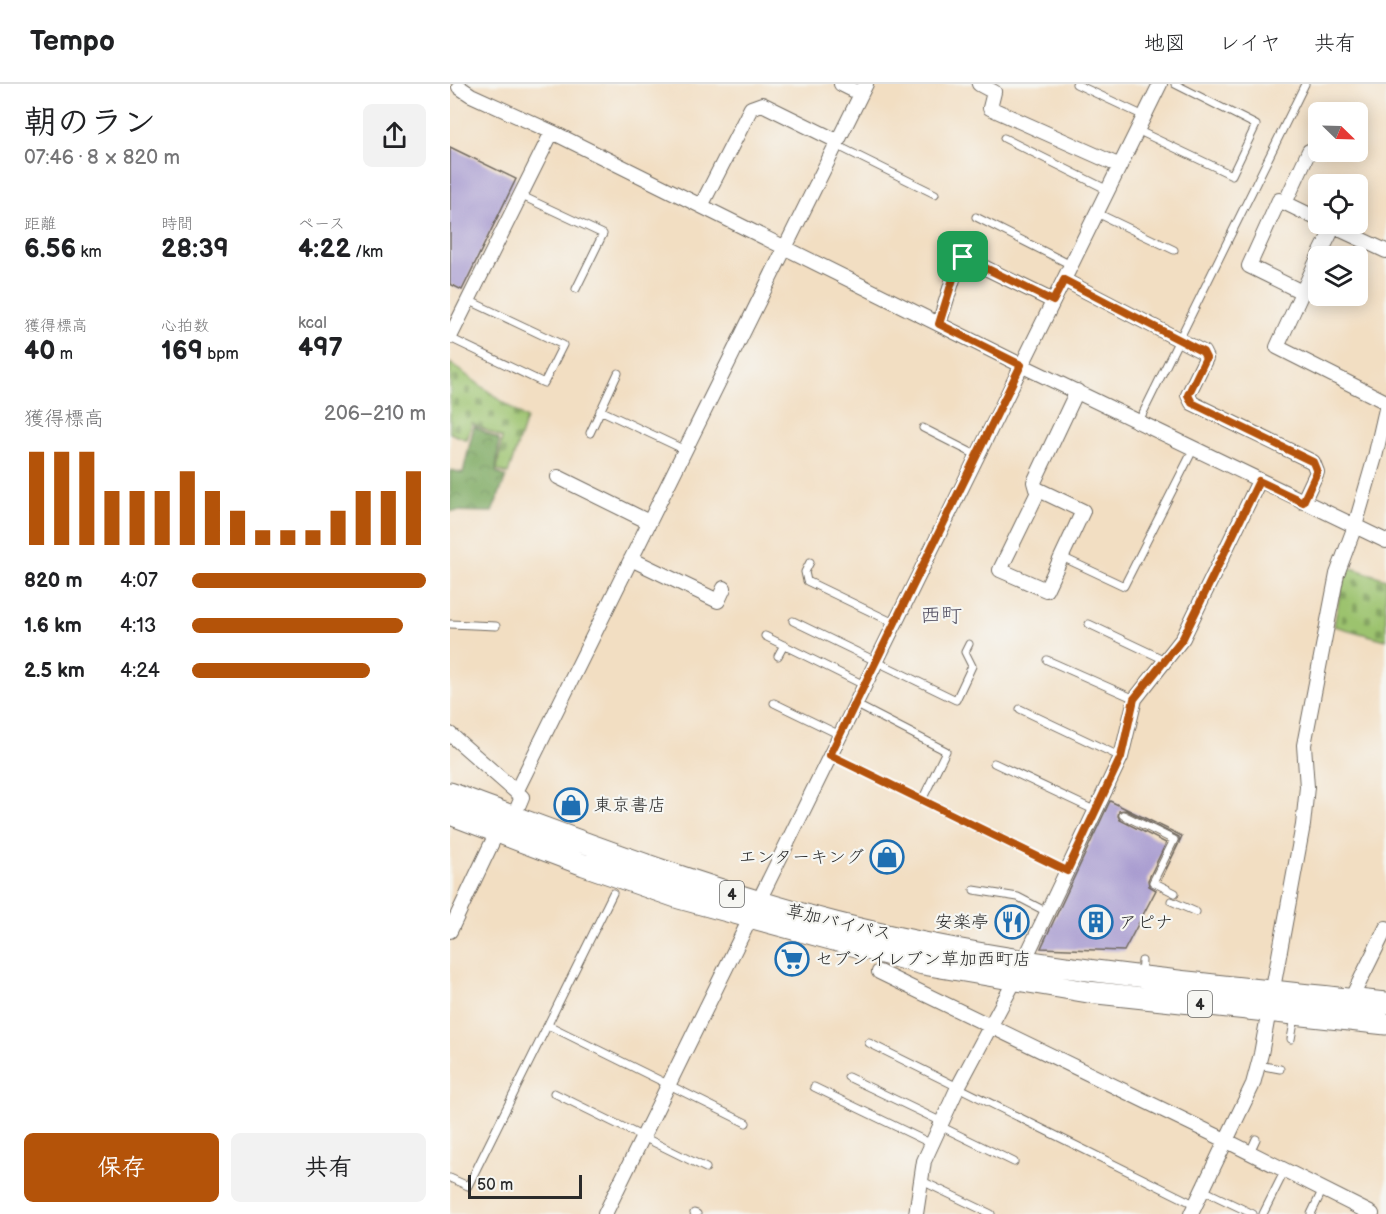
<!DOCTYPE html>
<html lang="ja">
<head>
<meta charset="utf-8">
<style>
  :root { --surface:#fff; --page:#f2f2f2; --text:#202124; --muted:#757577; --line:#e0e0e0; --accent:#b45309 }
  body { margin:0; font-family:"Balsamiq Sans","Klee One",sans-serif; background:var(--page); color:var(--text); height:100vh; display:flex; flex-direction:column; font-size:22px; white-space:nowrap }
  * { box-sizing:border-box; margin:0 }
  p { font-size:20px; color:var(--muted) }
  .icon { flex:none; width:33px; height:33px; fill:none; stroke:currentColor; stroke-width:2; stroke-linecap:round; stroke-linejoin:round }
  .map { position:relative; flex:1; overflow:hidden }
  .sheet { display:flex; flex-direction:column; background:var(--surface); width:450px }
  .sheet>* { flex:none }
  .needle { width:39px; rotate:113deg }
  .tools { position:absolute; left:858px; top:18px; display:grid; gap:12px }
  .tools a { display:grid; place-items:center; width:60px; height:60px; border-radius:9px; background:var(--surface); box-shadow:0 3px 15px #0003; font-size:30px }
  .scale { position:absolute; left:18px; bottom:15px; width:114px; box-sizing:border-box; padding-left:6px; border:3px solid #2b2b2b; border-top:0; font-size:16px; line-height:21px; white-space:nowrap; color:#2b2b2b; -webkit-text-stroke:4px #f6f6f2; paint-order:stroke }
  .pin { position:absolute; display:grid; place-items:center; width:51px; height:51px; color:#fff; margin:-26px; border-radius:12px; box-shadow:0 3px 9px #0006 }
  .round { display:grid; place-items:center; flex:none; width:63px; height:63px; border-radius:9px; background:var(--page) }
  .summary { display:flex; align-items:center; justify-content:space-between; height:102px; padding:0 24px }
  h1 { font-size:33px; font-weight:700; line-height:45px }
  .stats { display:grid; grid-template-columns:repeat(3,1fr); gap:9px; height:102px; padding:6px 24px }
  .stats div { display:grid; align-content:center }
  .stats b { font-size:26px; font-weight:700 }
  .stats small { font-size:16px; font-weight:400 }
  .stats p { font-size:16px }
  .chart { height:168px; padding:12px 24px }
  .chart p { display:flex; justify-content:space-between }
  .chart svg { width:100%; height:108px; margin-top:6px; stroke:var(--accent); stroke-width:6 }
  .cta { display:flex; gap:12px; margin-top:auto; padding:12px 24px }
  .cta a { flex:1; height:69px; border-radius:9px; background:var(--accent); color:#fff; font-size:24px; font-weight:700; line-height:69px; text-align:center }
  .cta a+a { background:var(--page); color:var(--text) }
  ul { padding:0 24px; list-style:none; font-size:20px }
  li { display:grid; grid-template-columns:96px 72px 1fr; align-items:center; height:45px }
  li i { height:15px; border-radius:8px; background:var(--accent) }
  header { display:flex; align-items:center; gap:36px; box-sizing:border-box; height:84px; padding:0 30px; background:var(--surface); border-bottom:2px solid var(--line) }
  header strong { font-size:28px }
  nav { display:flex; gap:33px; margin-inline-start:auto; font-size:21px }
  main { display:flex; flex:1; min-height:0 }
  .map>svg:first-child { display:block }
  .forest { fill:url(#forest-crowns); stroke:#546a46; stroke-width:1.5 }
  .cemetery { fill:url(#cemetery-stones); stroke:#64774c; stroke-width:1.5 }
  .building { fill:#a99cd0 }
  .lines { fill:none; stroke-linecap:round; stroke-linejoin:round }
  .service-casing { stroke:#716a60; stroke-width:9 }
  .minor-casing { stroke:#716a60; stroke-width:16 }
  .trunk-casing { stroke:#716a60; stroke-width:23 }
  .service { stroke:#fff; stroke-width:7 }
  .minor { stroke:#fff; stroke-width:14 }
  .trunk { stroke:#fff; stroke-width:21 }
  .route-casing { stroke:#fff; stroke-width:12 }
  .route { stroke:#b45309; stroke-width:8 }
  .labels { text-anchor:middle; stroke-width:4.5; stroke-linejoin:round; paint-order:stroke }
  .shield { fill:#f6f6f2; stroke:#686867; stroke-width:1.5 }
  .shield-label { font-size:16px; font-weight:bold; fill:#2b2b2b }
  .poi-label { font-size:18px; fill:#2b2b2b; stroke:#f6f6f2; text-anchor:start }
  .street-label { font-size:18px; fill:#2b2b2b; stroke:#f6f6f2 }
  .quarter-label { font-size:21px; fill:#575365; stroke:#f6f6f2 }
</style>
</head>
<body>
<header>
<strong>Tempo</strong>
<nav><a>地図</a><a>レイヤ</a><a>共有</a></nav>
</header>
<main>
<section class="sheet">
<div class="summary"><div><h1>朝のラン</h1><p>07:46 · 8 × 820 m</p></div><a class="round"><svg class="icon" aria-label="share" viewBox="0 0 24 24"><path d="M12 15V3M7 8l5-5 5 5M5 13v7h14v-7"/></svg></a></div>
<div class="stats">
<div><p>距離</p><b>6.56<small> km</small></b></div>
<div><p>時間</p><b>28:39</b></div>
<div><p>ペース</p><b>4:22<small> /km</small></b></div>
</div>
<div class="stats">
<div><p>獲得標高</p><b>40<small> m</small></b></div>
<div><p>心拍数</p><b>169<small> bpm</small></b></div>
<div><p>kcal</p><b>497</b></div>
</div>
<div class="chart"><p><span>獲得標高</span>206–210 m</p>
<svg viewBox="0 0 160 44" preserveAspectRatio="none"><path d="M5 44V6M15 44V6M25 44V6M35 44V22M45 44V22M55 44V22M65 44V14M75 44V22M85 44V30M95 44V38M105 44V38M115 44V38M125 44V30M135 44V22M145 44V22M155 44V14"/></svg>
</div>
<ul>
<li><b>820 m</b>4:07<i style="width:100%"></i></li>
<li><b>1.6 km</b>4:13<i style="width:90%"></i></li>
<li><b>2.5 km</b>4:24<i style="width:76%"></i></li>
</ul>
<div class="cta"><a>保存</a><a>共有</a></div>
</section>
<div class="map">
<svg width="936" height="1130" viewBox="0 0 936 1130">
  <defs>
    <pattern id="forest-crowns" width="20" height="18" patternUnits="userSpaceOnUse" patternTransform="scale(1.5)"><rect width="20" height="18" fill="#7da961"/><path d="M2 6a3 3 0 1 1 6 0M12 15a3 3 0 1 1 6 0" fill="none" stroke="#678a50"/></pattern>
    <pattern id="cemetery-stones" width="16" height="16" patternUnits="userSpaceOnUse" patternTransform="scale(1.5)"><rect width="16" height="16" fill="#9cc36e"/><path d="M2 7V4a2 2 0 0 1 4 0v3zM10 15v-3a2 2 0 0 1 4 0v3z" fill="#7f9f5b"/></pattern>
  </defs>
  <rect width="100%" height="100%" fill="#f6f6f2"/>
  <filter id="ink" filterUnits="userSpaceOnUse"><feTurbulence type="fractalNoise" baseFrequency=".0167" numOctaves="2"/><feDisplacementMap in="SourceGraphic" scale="12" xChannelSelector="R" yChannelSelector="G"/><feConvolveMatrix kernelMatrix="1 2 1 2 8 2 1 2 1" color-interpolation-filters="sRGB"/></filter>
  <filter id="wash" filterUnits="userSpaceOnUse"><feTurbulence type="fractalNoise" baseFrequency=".008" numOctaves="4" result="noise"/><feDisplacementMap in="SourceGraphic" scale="24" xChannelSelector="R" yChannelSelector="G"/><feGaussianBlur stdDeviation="1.35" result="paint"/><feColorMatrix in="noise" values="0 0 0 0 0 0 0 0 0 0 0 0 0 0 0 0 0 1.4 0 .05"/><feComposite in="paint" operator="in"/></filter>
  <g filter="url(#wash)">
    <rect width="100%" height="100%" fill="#f2dec2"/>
    <path class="forest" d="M 24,342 L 49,356 L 46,388 L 56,393 L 42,428 L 0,427 L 0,388 L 1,386 L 13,389 Z"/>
    <path class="cemetery" d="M 0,279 L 76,335 L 58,390 L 47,386 L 52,354 L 22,339 L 17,356 L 0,349 Z
      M 895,482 L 936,495 L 936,556 L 884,542 Z"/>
    <g id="blocks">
      <path class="building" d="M 0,63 L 66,95 L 12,206 L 0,200 Z
        M 660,717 L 732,752 L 711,796 L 729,759 L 729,753 L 675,726 L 669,727 L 668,732 L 670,736 L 716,759 L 698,796 L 699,802 L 706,806 L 674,867 L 591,864 Z"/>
    </g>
  </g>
  <g filter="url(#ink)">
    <use href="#blocks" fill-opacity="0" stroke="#716a60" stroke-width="1.5"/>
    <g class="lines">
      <defs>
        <path id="service" d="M 626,0 L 694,32
          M 687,46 L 782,91 L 806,41 L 725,0
          M 554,54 L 658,106
          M 386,61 L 485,110
          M 70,111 L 153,150 L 126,205
          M 647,129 L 724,166
          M 526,133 L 621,181
          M 0,254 L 94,299 L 113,261 L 18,216
          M 150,326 L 235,366
          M 689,337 L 855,0
          M 473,344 L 526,371
          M 140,349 L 168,289
          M 612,473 L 674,502 L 744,364
          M 360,478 L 355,488 L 357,497 L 444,539
          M 343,537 L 506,616 L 522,582 L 515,568 L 519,560
          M 0,540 L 46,542
          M 639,540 L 715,576
          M 315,552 L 414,601
          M 328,572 L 334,561
          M 597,576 L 685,615
          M 324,619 L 390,651
          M 405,620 L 496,667 L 472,716
          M 570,625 L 671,673
          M 380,671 L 617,787
          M 544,679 L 646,727
          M 673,731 L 724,756 L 703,798 L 725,809
          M 524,806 L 568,813 L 597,828
          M 721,817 L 746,828
          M 691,890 L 692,877
          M 98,941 L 296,1039
          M 841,955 L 845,933
          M 419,959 L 746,1121
          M 808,981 L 830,985
          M 398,993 L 492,1038
          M 364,1003 L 482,1060
          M 104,1009 L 256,1084
          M 490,1042 L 564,1078
          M 800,1068 L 806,1055
          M 0,1094 L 18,1102 L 163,809
          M 472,1097 L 541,1130
          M 753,1106 L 803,1130
          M 244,1129 L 247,1130
          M 813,1130 L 835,1086
          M 861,1130 L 873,1105"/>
        <path id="minor" d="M 391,0 L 411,10
          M 529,0 L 544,8 L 540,24 L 670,82
          M 9,3 L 21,11 L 102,48 L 571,281 L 936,457
          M 835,119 L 859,67
          M 251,122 L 301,24 L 312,20 L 387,57
          M 878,140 L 936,167
          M 869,172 L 884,142
          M 868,174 L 827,263 L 936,318
          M 614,196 L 753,268 L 756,274 L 738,311 L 742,319 L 863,378 L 867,388 L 853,418
          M 852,208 L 799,182 L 829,116 L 868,135
          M 489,240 L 503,195 L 513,173 L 603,217
          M 0,253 L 102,48
          M 108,393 L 199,438
          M 589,406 L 550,486 L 596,506 L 633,427 L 589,406 L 586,405 L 584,398 L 627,307
          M 181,475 L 268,517 L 274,504
          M 0,650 L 72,713 L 64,732
          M 66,708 L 416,0
          M 0,847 L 47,748
          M 429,888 L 767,1052 L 922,1130
          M 901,915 L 936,844
          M 155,1130 L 710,0
          M 466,1130 L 474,1077 L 508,1003 L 565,896 L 671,673 L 685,615 L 733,554 L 809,397
          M 741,1130 L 803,1000 L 811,970 L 853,741 L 857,703 L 854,661 L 887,490 L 905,442 L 925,373 L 936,325"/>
        <path id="trunk" d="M 0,709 C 127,756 254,805 385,839 C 566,885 752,899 936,919
          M 0,730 L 134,781 L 229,814 L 473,880 L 638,908 L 936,940"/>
      </defs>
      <use href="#service" class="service-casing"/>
      <use href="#minor" class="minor-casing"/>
      <use href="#trunk" class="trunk-casing"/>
      <use href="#service" class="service"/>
      <use href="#minor" class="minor"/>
      <use href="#trunk" class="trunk"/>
    </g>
  </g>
  <g class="lines" filter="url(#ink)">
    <defs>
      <path id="route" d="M 513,173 L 603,217 L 614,196 L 753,268 L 756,274 L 738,311 L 742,319 L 863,378 L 867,388 L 853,418 L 809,397 L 733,554 L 684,615 L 671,673 L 617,787 L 380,671 L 571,281 L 489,240 L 503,195 Z"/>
    </defs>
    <use href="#route" class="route-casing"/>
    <use href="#route" class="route"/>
  </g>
  <defs>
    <symbol id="shop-ring" viewBox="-11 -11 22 22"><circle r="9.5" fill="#f6f6f2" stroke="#1f6fb2" stroke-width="1.5"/><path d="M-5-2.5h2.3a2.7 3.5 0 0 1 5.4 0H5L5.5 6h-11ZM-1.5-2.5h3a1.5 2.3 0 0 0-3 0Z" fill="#1f6fb2"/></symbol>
    <symbol id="restaurant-ring" viewBox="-11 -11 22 22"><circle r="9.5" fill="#f6f6f2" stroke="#1f6fb2" stroke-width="1.5"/><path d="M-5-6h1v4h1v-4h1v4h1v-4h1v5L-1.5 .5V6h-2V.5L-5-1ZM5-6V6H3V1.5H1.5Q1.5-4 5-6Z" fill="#1f6fb2"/></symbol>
    <symbol id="building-ring" viewBox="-11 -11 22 22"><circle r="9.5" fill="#f6f6f2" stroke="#1f6fb2" stroke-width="1.5"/><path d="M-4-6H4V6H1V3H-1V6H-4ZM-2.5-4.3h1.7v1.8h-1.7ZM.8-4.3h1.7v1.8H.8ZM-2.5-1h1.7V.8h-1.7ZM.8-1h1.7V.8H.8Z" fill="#1f6fb2"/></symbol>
    <symbol id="supermarket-ring" viewBox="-11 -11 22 22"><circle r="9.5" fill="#f6f6f2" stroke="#1f6fb2" stroke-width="1.5"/><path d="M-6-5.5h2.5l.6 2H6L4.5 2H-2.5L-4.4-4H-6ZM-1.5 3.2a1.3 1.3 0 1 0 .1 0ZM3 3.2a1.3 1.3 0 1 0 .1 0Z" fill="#1f6fb2"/></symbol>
  </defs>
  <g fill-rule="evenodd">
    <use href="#shop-ring" x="102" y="702" width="38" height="38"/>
    <use href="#shop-ring" x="418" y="754" width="38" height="38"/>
    <use href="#restaurant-ring" x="543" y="819" width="38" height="38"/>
    <use href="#building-ring" x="627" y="819" width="38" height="38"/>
    <use href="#supermarket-ring" x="323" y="856" width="38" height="38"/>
  </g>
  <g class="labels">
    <g class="shield">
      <rect x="270" y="797" width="24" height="26" rx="4.5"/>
      <rect x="738" y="907" width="24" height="26" rx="4.5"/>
    </g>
    <g class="shield-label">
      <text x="282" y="816">4</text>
      <text x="750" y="926">4</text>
    </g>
    <g class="poi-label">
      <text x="144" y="727">東京書店</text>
      <text x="414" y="779" text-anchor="end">エンターキング</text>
      <text x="539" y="844" text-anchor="end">安楽亭</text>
      <text x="669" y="844">アピナ</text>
      <text x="365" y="881">セブンイレブン草加西町店</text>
    </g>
    <g class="street-label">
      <text transform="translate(389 838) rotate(13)" y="6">草加バイパス</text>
    </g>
    <g class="quarter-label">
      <text x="491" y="538">西町</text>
    </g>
  </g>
</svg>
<div class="tools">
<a><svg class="needle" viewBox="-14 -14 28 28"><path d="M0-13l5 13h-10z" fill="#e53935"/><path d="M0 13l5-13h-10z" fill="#757577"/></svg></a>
<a><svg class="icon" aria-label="locate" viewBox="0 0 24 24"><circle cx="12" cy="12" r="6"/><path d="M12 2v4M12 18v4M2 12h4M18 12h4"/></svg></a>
<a><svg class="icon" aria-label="layers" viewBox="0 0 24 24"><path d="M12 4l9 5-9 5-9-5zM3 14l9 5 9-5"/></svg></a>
</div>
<div class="scale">50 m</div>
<div class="pin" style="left:513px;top:173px;background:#1e9e55"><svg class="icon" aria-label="arrive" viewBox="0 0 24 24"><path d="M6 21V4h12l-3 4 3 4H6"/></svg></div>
</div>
</main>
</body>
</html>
